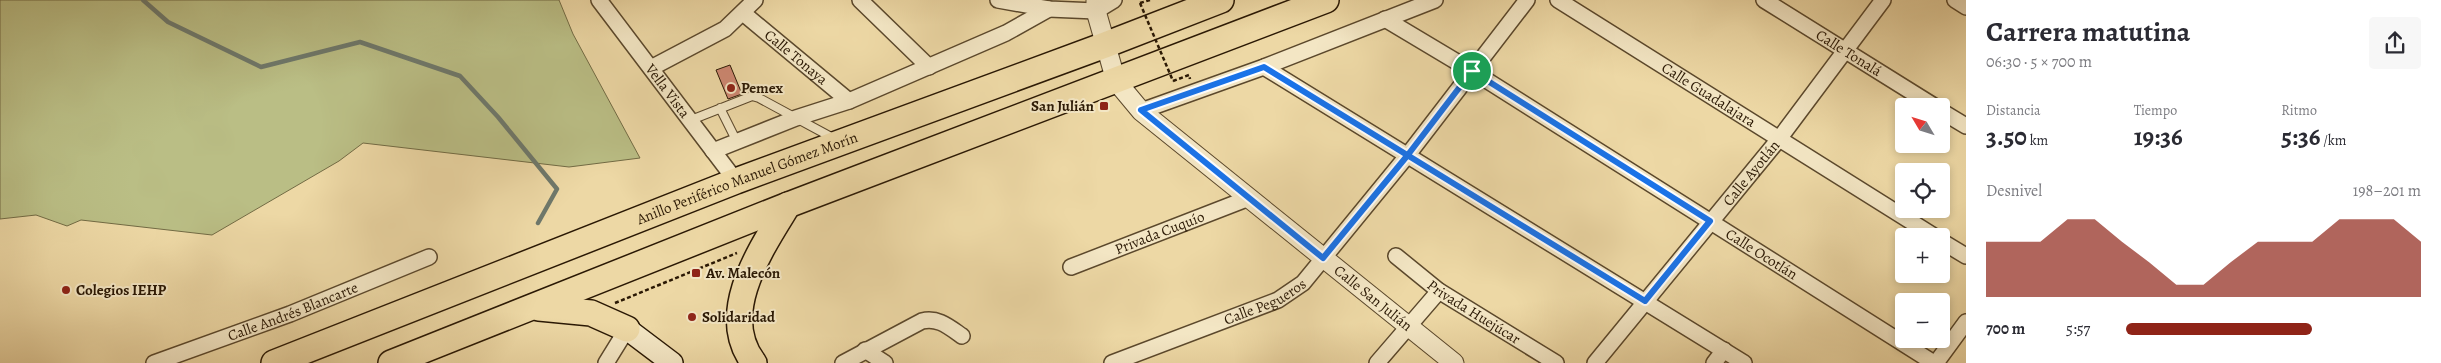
<!DOCTYPE html>
<html lang="es">
<head>
<meta charset="utf-8">
<style>
  :root { --surface:#fff; --page:#f7f7f7; --text:#2b2b33; --muted:#7c7c81; --accent:#8f2418 }
  body { margin:0; font-family:Alegreya,serif; background:var(--page); color:var(--text); height:100vh; display:flex; flex-direction:column; font-size:19px; white-space:nowrap }
  * { box-sizing:border-box; margin:0 }
  p { font-size:16px; color:var(--muted) }
  .icon { flex:none; width:28px; height:28px; fill:none; stroke:currentColor; stroke-width:2; stroke-linecap:round; stroke-linejoin:round }
  .map { position:relative; flex:1; overflow:hidden }
  .details { display:flex; flex-direction:column; background:var(--surface); width:475px }
  .details>* { flex:none }
  .needle { width:32px; rotate:308deg }
  .buttons { position:absolute; left:1895px; top:98px; display:grid; gap:10px }
  .buttons a { display:grid; place-items:center; width:55px; height:55px; border-radius:5px; background:var(--surface); box-shadow:0 2px 8px #0003; font-size:25px }
  .pin { position:absolute; display:grid; place-items:center; width:42px; height:42px; color:#fff; margin:-21px; border:2px solid #fff; border-radius:50%; box-shadow:0 1px 5px #0007 }
  .round { display:grid; place-items:center; flex:none; width:52px; height:52px; border-radius:5px; background:var(--page) }
  .head { display:flex; align-items:center; justify-content:space-between; height:85px; padding:0 20px }
  h1 { font-size:28px; font-weight:700; line-height:38px }
  .stats { display:grid; grid-template-columns:repeat(3,1fr); gap:8px; height:85px; padding:5px 20px }
  .stats div { display:grid; align-content:center }
  .stats b { font-size:25px; font-weight:700 }
  .stats small { font-size:14px; font-weight:400 }
  .stats p { font-size:14px }
  .chart { height:140px; padding:10px 20px }
  .chart p { display:flex; justify-content:space-between }
  .chart svg { width:100%; height:90px; margin-top:5px; fill:var(--accent); opacity:.7 }
  ul { padding:0 20px; list-style:none; font-size:16px }
  li { display:grid; grid-template-columns:80px 60px 1fr; align-items:center; height:38px }
  li i { height:12px; border-radius:6px; background:var(--accent) }
  main { display:flex; flex:1; min-height:0 }
  .map>svg:first-child { display:block }
  .green { fill:#babe85; stroke:#726b44 }
  .lines { fill:none; stroke-linecap:round; stroke-linejoin:round }
  .stream { stroke:#6e786b; stroke-width:4.5 }
  .building { fill:#cf8873; stroke:#2a1804 }
  .service-casing { stroke:#5b482c; stroke-width:10 }
  .minor-casing { stroke:#5b482c; stroke-width:18 }
  .tertiary-casing { stroke:#5b482c; stroke-width:21 }
  .secondary-casing { stroke:#2a1804; stroke-width:24 }
  .trunk-casing { stroke:#2a1804; stroke-width:28 }
  .path { stroke:#2a1804; stroke-width:2.5; stroke-dasharray:4 2.5; stroke-linecap:butt }
  .service { stroke:#f3e6c4; stroke-width:8 }
  .minor { stroke:#f3e6c4; stroke-width:15 }
  .tertiary { stroke:#f3e6c4; stroke-width:19 }
  .secondary { stroke:#f3e6c4; stroke-width:21 }
  .trunk { stroke:#edd8a5; stroke-width:25 }
  .path-bridge { stroke:#2a1804; stroke-width:2.5; stroke-dasharray:4 2.5; stroke-linecap:butt }
  .route-casing { stroke:#fff; stroke-width:10 }
  .route { stroke:#1a73e8; stroke-width:6 }
  .poi-dot { fill:#8f2418; stroke:#f3e6c4; stroke-width:2 }
  .labels { text-anchor:middle; stroke-width:4; stroke-linejoin:round; paint-order:stroke }
  .street-label { font-size:15px; fill:#2a1804; stroke:#f3e6c4 }
  .poi-label { font-size:15px; font-weight:bold; fill:#2a1804; stroke:#f3e6c4; text-anchor:start }
</style>
</head>
<body>
<main>
<div class="map">
<svg width="1966" height="363" viewBox="0 0 1966 363">
  <rect width="100%" height="100%" fill="#edd8a5"/>
  <filter id="stains"><feTurbulence type="fractalNoise" baseFrequency=".004" numOctaves="4"/><feColorMatrix values="0 0 0 0 .2 0 0 0 0 .09 0 0 0 0 .02 0 0 0 .5 -.17"/></filter>
  <radialGradient id="worn" r=".72"><stop offset=".6" stop-color="#630" stop-opacity="0"/><stop offset="1" stop-color="#630" stop-opacity=".3"/></radialGradient>
  <path class="green" d="M 0,0 L 559,0 L 573,34 L 640,158 L 569,167 L 363,143 L 339,161 L 212,235 L 81,220 L 67,226 L 36,215 L 0,219 Z"/>
  <g class="lines">
    <path class="stream" d="M 143,0 L 168,22 L 261,67 L 360,42 L 460,76 L 498,117 L 557,189 L 538,223"/>
  </g>
  <path class="building" d="M 730,65 L 742,94 L 728,99 L 716,70 Z"/>
  <g class="lines">
    <defs>
      <path id="service" d="M 720,108 L 737,142
        M 691,120 L 752,96 L 759,98 L 833,138"/>
      <g id="minor">
        <path id="s1" d="M 599,0 L 736,181"/>
        <path d="M 860,0 L 929,67"/>
        <path d="M 998,0 L 1049,9 L 1096,11 L 1114,0"/>
        <path id="s2" d="M 1558,0 L 1934,236"/>
        <path id="s3" d="M 1764,0 L 1934,106"/>
        <path d="M 1955,0 L 1966,7"/>
        <path id="s4" d="M 743,13 L 849,101"/>
        <path id="s5" d="M 1385,19 L 1472,71 L 1934,363"/>
        <path d="M 1264,67 L 1744,363"/>
        <path d="M 651,68 L 725,29 L 755,0"/>
        <path d="M 1141,111 L 1264,67 L 1435,0"/>
        <path d="M 1941,111 L 1966,126"/>
        <path d="M 713,151 L 796,118 L 849,101 L 1006,33 L 1049,9"/>
        <path d="M 1941,241 L 1966,256"/>
        <path id="s6" d="M 1396,256 L 1439,291 L 1556,363"/>
        <path id="s7" d="M 1071,267 L 1249,198"/>
        <path d="M 865,350 L 885,363"/>
        <path id="s8" d="M 154,363 L 290,314 L 429,257"/>
        <path d="M 606,363 L 627,329"/>
        <path d="M 843,363 L 922,321 C 938,317 949,327 962,336"/>
        <path id="s9" d="M 1112,363 L 1278,300 L 1303,283 L 1407,156 L 1527,0"/>
        <path d="M 1377,363 L 1439,291"/>
        <path id="s10" d="M 1595,363 L 1779,139 L 1883,0"/>
        <path d="M 1714,363 L 1724,350"/>
        <path d="M 1936,363 L 1966,322"/>
      </g>
      <g id="tertiary">
        <path id="s11" d="M 1096,0 L 1096,11 L 1116,81 L 1141,111 L 1454,363"/>
      </g>
      <path id="secondary" d="M 627,329 L 672,363"/>
      <g id="trunk">
        <path d="M 539,308 L 591,313 L 627,329"/>
        <path id="s12" d="M 274,363 L 736,181 L 1105,45 L 1221,0"/>
        <path d="M 391,363 L 788,205 L 1326,0"/>
        <path d="M 754,363 C 716,314 761,249 788,205"/>
      </g>
    </defs>
    <use href="#service" class="service-casing"/>
    <use href="#minor" class="minor-casing"/>
    <use href="#tertiary" class="tertiary-casing"/>
    <use href="#secondary" class="secondary-casing"/>
    <use href="#trunk" class="trunk-casing"/>
    <path class="path" d="M 1140,3 L 1150,0
      M 1173,81 L 1189,75 L 1190,79
      M 615,303 L 737,253"/>
    <use href="#service" class="service"/>
    <use href="#minor" class="minor"/>
    <use href="#tertiary" class="tertiary"/>
    <use href="#secondary" class="secondary"/>
    <use href="#trunk" class="trunk"/>
    <path class="path-bridge" d="M 1140,3 L 1173,81"/>
  </g>
  <g class="lines">
    <defs>
      <path id="route" d="M 1472,71 L 1407,156 L 1323,258 L 1141,110 L 1264,67 L 1645,301 L 1710,221 L 1472,71"/>
    </defs>
    <use href="#route" class="route-casing"/>
    <use href="#route" class="route"/>
  </g>
  <g class="poi-dot">
    <circle cx="731" cy="88" r="5"/>
    <rect x="1099" y="101" width="10" height="10" rx="2.5"/>
    <rect x="691" y="268" width="10" height="10" rx="2.5"/>
    <circle cx="66" cy="290" r="5"/>
    <circle cx="692" cy="317" r="5"/>
  </g>
  <g class="labels">
    <g class="street-label">
      <text dy="5" stroke="none"><textPath href="#s3" startOffset="100">Calle Tonalá</textPath></text>
      <text dy="5" stroke="none"><textPath href="#s4" startOffset="69">Calle Tonaya</textPath></text>
      <text dy="5" stroke="none"><textPath href="#s1" startOffset="114">Vella Vista</textPath></text>
      <text dy="5" stroke="none"><textPath href="#s2" startOffset="178">Calle Guadalajara</textPath></text>
      <text dy="5" stroke="none"><textPath href="#s10" startOffset="246">Calle Ayotlán</textPath></text>
      <text dy="5" stroke="none"><textPath href="#s12" startOffset="508">Anillo Periférico Manuel Gómez Morín</textPath></text>
      <text dy="5" stroke="none"><textPath href="#s7" startOffset="95">Privada Cuquío</textPath></text>
      <text dy="5" stroke="none"><textPath href="#s5" startOffset="444">Calle Ocotlán</textPath></text>
      <text dy="5" stroke="none"><textPath href="#s11" startOffset="421">Calle San Julián</textPath></text>
      <text dy="5" stroke="none"><textPath href="#s9" startOffset="165">Calle Pegueros</textPath></text>
      <text dy="5" stroke="none"><textPath href="#s8" startOffset="148">Calle Andrés Blancarte</textPath></text>
      <text dy="5" stroke="none"><textPath href="#s6" startOffset="96">Privada Huejúcar</textPath></text>
    </g>
    <g class="poi-label">
      <text x="741" y="93">Pemex</text>
      <text x="1094" y="111" text-anchor="end">San Julián</text>
      <text x="706" y="278">Av. Malecón</text>
      <text x="76" y="295">Colegios IEHP</text>
      <text x="702" y="322">Solidaridad</text>
    </g>
  </g>
  <rect width="100%" height="100%" filter="url(#stains)"/>
  <rect width="100%" height="100%" fill="url(#worn)"/>
</svg>
<div class="buttons">
<a><svg class="needle" viewBox="-14 -14 28 28"><path d="M0-13l5 13h-10z" fill="#e53935"/><path d="M0 13l5-13h-10z" fill="#7c7c81"/></svg></a>
<a><svg class="icon" aria-label="locate" viewBox="0 0 24 24"><circle cx="12" cy="12" r="6"/><path d="M12 2v4M12 18v4M2 12h4M18 12h4"/></svg></a>
<a>+</a>
<a>−</a>
</div>
<div class="pin" style="left:1472px;top:71px;background:#1e9e55"><svg class="icon" aria-label="arrive" viewBox="0 0 24 24"><path d="M6 21V4h12l-3 4 3 4H6"/></svg></div>
</div>
<section class="details">
<div class="head"><div><h1>Carrera matutina</h1><p>06:30 · 5 × 700 m</p></div><a class="round"><svg class="icon" aria-label="share" viewBox="0 0 24 24"><path d="M12 15V3M7 8l5-5 5 5M5 13v7h14v-7"/></svg></a></div>
<div class="stats">
<div><p>Distancia</p><b>3.50<small> km</small></b></div>
<div><p>Tiempo</p><b>19:36</b></div>
<div><p>Ritmo</p><b>5:36<small> /km</small></b></div>
</div>
<div class="chart"><p><span>Desnivel</span>198–201 m</p>
<svg viewBox="0 0 160 44" preserveAspectRatio="none"><path d="M0 44V17L10 17L20 17L30 6L40 6L50 17L60 27L70 38L80 38L90 27L100 17L110 17L120 17L130 6L140 6L150 6L160 17V44z"/></svg>
</div>
<ul>
<li><b>700 m</b>5:57<i style="width:63%"></i></li>
</ul>
</section>
</main>
</body>
</html>
